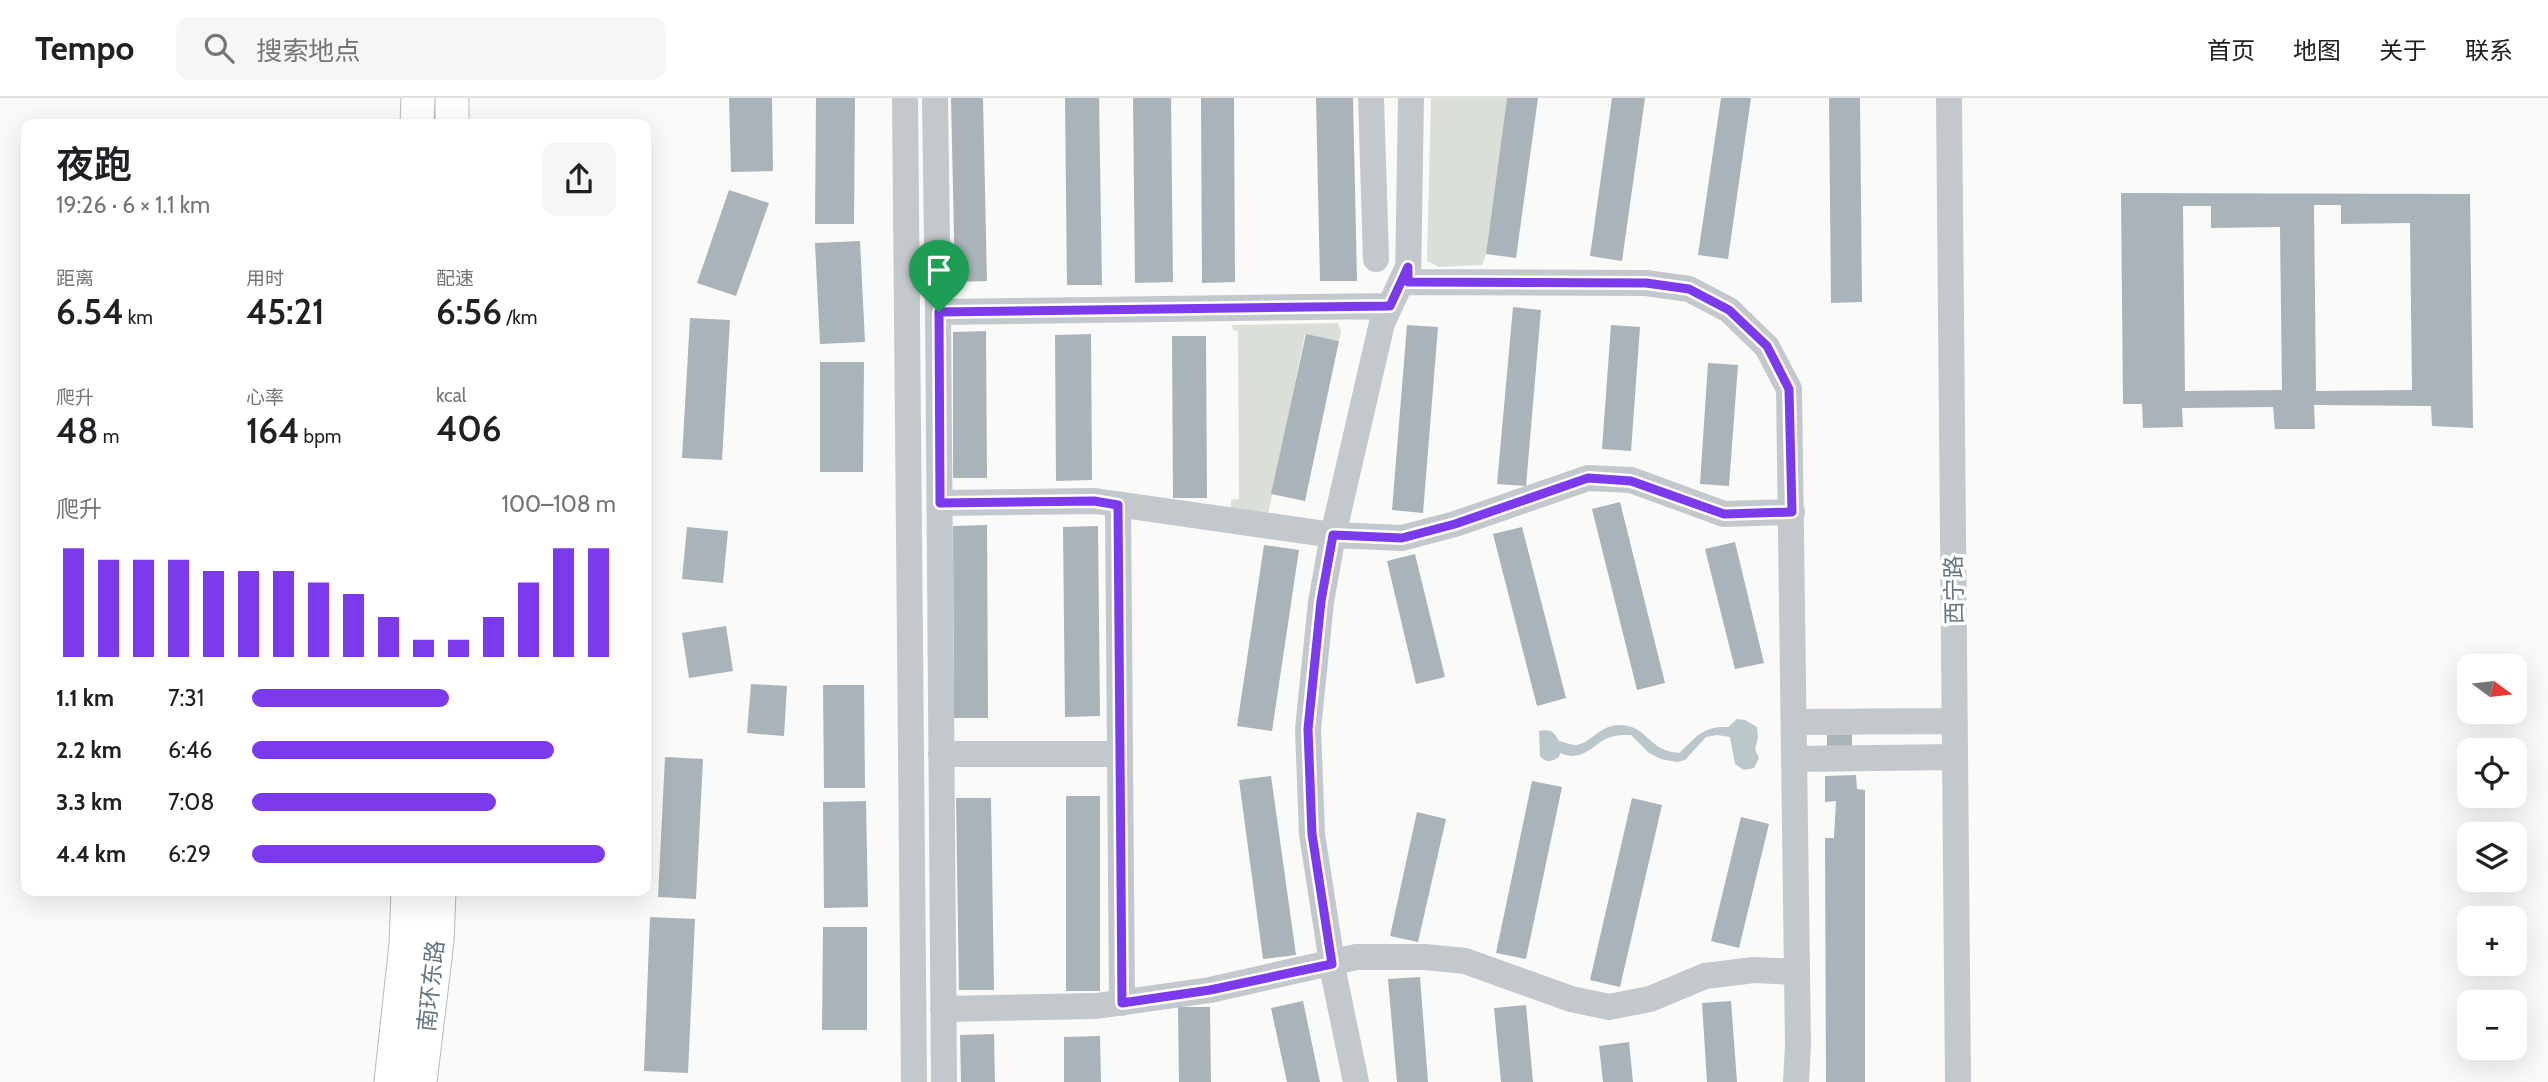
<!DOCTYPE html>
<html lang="zh">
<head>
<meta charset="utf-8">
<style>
  :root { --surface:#fff; --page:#f6f6f6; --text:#202124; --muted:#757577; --line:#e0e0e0; --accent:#7c3aed }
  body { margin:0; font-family:Cabin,"Noto Sans SC",sans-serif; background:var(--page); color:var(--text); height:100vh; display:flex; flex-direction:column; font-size:26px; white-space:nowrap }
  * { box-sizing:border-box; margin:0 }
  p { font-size:23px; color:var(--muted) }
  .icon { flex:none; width:38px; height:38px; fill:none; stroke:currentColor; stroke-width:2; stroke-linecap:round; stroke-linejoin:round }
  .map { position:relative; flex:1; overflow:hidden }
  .drawer { position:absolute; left:21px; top:21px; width:630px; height:777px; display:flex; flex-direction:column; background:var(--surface); border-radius:14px; box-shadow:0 7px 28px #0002 }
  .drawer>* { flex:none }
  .needle { width:46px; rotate:105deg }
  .controls { position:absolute; left:2457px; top:556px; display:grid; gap:14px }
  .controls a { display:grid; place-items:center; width:70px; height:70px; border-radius:14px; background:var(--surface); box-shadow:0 7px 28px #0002; font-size:35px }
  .pin { position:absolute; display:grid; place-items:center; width:60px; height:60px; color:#fff; margin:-72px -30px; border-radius:50% 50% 50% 0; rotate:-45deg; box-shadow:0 0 7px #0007 }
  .pin .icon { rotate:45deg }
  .round { display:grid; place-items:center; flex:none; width:74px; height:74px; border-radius:14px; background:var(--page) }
  .headline { display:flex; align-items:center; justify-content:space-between; height:119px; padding:0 35px }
  h1 { font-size:38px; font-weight:600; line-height:52px }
  .stats { display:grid; grid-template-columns:repeat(3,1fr); gap:10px; height:119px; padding:7px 35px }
  .stats div { display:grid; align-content:center }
  .stats b { font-size:35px; font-weight:600 }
  .stats small { font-size:19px; font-weight:400 }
  .stats p { font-size:19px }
  .chart { height:196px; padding:14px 35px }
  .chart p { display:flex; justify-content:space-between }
  .chart svg { width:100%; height:126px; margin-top:7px; stroke:var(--accent); stroke-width:6 }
  ul { padding:0 35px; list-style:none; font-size:23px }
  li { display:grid; grid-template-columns:112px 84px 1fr; align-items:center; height:52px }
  li i { height:18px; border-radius:9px; background:var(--accent) }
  header { display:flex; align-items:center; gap:42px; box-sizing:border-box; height:98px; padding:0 35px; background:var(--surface); border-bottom:2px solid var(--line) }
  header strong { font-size:33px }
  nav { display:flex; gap:38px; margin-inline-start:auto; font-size:24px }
  .search { width:490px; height:63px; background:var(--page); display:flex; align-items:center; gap:18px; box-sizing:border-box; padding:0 24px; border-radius:14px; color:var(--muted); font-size:26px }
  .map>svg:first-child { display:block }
  .green { fill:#dadfd7 }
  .water { fill:#bbc7cb }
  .building { fill:#aab3b9; fill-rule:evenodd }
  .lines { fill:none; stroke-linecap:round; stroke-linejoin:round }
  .major-casing { stroke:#b5babe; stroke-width:35 }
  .minor { stroke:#c3c8cc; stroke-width:26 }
  .major { stroke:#fff; stroke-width:33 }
  .route-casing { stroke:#fff; stroke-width:14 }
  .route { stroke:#7c3aed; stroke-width:9 }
  .labels { text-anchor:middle; stroke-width:7; stroke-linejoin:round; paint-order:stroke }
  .street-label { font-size:23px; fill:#657683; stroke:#fff }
</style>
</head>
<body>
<header>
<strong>Tempo</strong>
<div class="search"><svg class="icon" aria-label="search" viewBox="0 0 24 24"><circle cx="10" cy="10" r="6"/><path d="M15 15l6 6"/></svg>搜索地点</div>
<nav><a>首页</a><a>地图</a><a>关于</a><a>联系</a></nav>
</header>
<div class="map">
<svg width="2548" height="984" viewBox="0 0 2548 984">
  <rect width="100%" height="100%" fill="#fafaf8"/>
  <path class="green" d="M 1431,0 L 1507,0 L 1486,156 L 1482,167 L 1439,169 L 1427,163 Z
    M 1338,225 L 1341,233 L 1339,243 L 1305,236 L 1268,417 L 1231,414 L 1231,402 L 1239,401 L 1238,233 L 1233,232 L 1232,227 Z"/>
  <path class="water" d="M 1737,621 L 1745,622 L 1757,629 L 1758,640 L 1755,651 L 1759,660 L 1754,670 L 1744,672 L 1735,666 L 1730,639 L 1717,637 L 1706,639 L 1685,662 L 1677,664 L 1661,661 L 1649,655 L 1631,637 C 1621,637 1611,637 1602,643 C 1588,653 1578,663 1560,655 L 1559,659 C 1551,664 1546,665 1540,658 L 1539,633 C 1550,631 1554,633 1559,643 C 1564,644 1571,647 1576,647 C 1592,645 1600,626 1621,627 C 1648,628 1648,653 1679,655 C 1697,639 1702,628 1728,629 Z"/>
  <path class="building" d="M 729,0 L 772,0 L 773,73 L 731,74 Z
    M 816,0 L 855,0 L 854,126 L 815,126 Z
    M 951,0 L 983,0 L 987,183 L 955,184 Z
    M 1065,0 L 1099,0 L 1102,187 L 1067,187 Z
    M 1133,0 L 1171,0 L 1173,184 L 1135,185 Z
    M 1201,0 L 1234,0 L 1235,184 L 1202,185 Z
    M 1316,0 L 1353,0 L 1357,183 L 1320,183 Z
    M 1507,0 L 1538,0 L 1516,160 L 1486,156 Z
    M 1612,0 L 1645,0 L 1622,163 L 1590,158 Z
    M 1721,0 L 1751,0 L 1728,161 L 1698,157 Z
    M 1829,0 L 1860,0 L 1862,204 L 1831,205 Z
    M 729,92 L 769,105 L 736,198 L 697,185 Z
    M 2121,95 L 2470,96 L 2473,330 L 2432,328 L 2431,308 L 2314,307 L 2315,331 L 2275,331 L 2273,309 L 2182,310 L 2183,329 L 2143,330 L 2142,306 L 2123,306 ZM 2314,107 L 2341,107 L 2341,126 L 2410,125 L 2412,292 L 2316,293 ZM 2183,108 L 2211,108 L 2211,130 L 2280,129 L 2282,292 L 2185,293 Z
    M 860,143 L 865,244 L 820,246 L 815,145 Z
    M 1513,209 L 1541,212 L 1526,388 L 1497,386 Z
    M 690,220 L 730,222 L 722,362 L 682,360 Z
    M 1407,227 L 1438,229 L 1423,415 L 1392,412 Z
    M 1611,227 L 1640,229 L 1631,353 L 1602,351 Z
    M 986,233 L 987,380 L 953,380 L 953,234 Z
    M 1091,236 L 1092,382 L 1056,383 L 1055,237 Z
    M 1306,236 L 1339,243 L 1305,403 L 1271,396 Z
    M 1172,238 L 1206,238 L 1207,400 L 1173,400 Z
    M 820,264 L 864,264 L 863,374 L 820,374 Z
    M 1708,265 L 1738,267 L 1729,388 L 1700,386 Z
    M 1620,404 L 1665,585 L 1637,592 L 1592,411 Z
    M 987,427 L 988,620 L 954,620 L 953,428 Z
    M 1098,428 L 1100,618 L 1065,619 L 1063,429 Z
    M 687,429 L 728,433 L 723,485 L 682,481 Z
    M 1522,429 L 1566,600 L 1537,608 L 1493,436 Z
    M 1735,444 L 1764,565 L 1735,571 L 1705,451 Z
    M 1264,447 L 1299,452 L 1272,633 L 1237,628 Z
    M 1415,456 L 1445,579 L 1416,586 L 1387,463 Z
    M 726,528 L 733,573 L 689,580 L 682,535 Z
    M 751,586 L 787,588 L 784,638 L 747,635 Z
    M 823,587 L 864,587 L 865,690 L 824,690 Z
    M 1852,636 L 1852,655 L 1827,656 L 1827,637 Z
    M 665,659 L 703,661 L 696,801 L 658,799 Z
    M 1856,677 L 1857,691 L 1865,692 L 1865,984 L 1826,984 L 1825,740 L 1834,740 L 1836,703 L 1825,704 L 1825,678 Z
    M 1271,678 L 1296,857 L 1263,861 L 1239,682 Z
    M 1532,683 L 1562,689 L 1526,861 L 1496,855 Z
    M 1066,698 L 1100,698 L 1100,893 L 1066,893 Z
    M 956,700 L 991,700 L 994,892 L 959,892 Z
    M 1632,700 L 1662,707 L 1620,889 L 1590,882 Z
    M 866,703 L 868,809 L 824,810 L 823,704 Z
    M 1417,714 L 1446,721 L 1418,844 L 1390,838 Z
    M 1741,719 L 1769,726 L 1739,850 L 1711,843 Z
    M 650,819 L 695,821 L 688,975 L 644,973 Z
    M 823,829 L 867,829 L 867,932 L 822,932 Z
    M 1420,879 L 1428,984 L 1397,984 L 1388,881 Z
    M 1303,903 L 1320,984 L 1287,984 L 1271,910 Z
    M 1731,903 L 1737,984 L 1707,984 L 1702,905 Z
    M 1526,907 L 1533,984 L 1501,984 L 1494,910 Z
    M 1178,909 L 1210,909 L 1211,984 L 1179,984 Z
    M 994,936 L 995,984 L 961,984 L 960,937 Z
    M 1100,938 L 1101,984 L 1064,984 L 1064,939 Z
    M 1629,944 L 1633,984 L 1603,984 L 1599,948 Z"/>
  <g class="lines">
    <defs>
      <path id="major" d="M 417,26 L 418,0
        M 452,26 L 452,0
        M 391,984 L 406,846 L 408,793
        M 420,984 L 437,843 L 439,793"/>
    </defs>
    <use href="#major" class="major-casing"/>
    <path class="minor" d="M 905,0 L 914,984
      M 935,0 L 938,214 L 944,984
      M 1371,0 L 1376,161
      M 1411,0 L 1408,184 L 1646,185 L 1689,191 L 1729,212 L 1767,249 L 1789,291 L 1798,947 L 1796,984
      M 1949,0 L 1958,984
      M 938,214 L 1390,208
      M 940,405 L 1095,403 L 1333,437 L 1402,440 L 1455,426 L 1588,380 L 1631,382 L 1724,416 L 1792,414
      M 1118,407 L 1122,905
      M 1795,624 L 1955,623
      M 941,656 L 1120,656
      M 1795,661 L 1955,659
      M 943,911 L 1096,908 L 1210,892 L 1356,859 L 1425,859 L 1465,863 L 1571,901 L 1609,909 L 1650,901 L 1705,878 L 1754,872 L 1797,874
      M 1356,984 L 1334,878 L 1312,736 L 1308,631 L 1321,504 L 1333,437 L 1382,225 L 1408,169"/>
    <use href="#major" class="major"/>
  </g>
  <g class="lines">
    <defs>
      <path id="route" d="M 1408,169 L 1408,184 L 1646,185 L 1689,191 L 1729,212 L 1767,248 L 1789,291 L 1792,414 L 1724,416 L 1631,383 L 1588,380 L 1455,426 L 1402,440 L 1333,437 L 1321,503 L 1308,631 L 1312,736 L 1332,866 L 1210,892 L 1122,905 L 1118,407 L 1094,403 L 940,405 L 939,214 L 1390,208 Z"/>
    </defs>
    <use href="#route" class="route-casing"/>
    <use href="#route" class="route"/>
  </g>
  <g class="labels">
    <g class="street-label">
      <text transform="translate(1954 492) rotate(-91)" y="8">西宁路</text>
      <text transform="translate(431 888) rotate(-84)" y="8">南环东路</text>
    </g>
  </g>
</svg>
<div class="controls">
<a><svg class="needle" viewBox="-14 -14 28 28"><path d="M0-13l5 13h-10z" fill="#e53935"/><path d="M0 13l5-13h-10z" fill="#757577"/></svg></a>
<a><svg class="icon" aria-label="locate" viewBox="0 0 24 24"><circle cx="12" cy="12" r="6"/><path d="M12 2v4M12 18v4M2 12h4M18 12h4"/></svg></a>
<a><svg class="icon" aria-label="layers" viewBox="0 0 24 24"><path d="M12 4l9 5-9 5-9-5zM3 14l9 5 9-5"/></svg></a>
<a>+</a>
<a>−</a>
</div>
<div class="pin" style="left:939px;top:214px;background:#1e9e55"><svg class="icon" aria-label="arrive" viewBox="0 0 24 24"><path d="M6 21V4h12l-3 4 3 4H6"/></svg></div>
<section class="drawer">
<div class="headline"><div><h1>夜跑</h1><p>19:26 · 6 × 1.1 km</p></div><a class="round"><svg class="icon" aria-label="share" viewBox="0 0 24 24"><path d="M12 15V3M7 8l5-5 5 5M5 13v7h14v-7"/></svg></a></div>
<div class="stats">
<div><p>距离</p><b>6.54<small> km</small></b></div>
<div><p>用时</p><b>45:21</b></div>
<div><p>配速</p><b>6:56<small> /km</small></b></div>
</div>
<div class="stats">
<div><p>爬升</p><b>48<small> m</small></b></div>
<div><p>心率</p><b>164<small> bpm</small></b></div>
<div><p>kcal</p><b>406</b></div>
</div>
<div class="chart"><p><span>爬升</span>100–108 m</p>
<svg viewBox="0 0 160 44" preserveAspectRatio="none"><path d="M5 44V6M15 44V10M25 44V10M35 44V10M45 44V14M55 44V14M65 44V14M75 44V18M85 44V22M95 44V30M105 44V38M115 44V38M125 44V30M135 44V18M145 44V6M155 44V6"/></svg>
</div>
<ul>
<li><b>1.1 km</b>7:31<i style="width:54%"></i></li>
<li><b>2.2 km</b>6:46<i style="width:83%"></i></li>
<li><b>3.3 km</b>7:08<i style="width:67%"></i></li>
<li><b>4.4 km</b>6:29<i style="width:97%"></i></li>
</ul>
</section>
</div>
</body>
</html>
